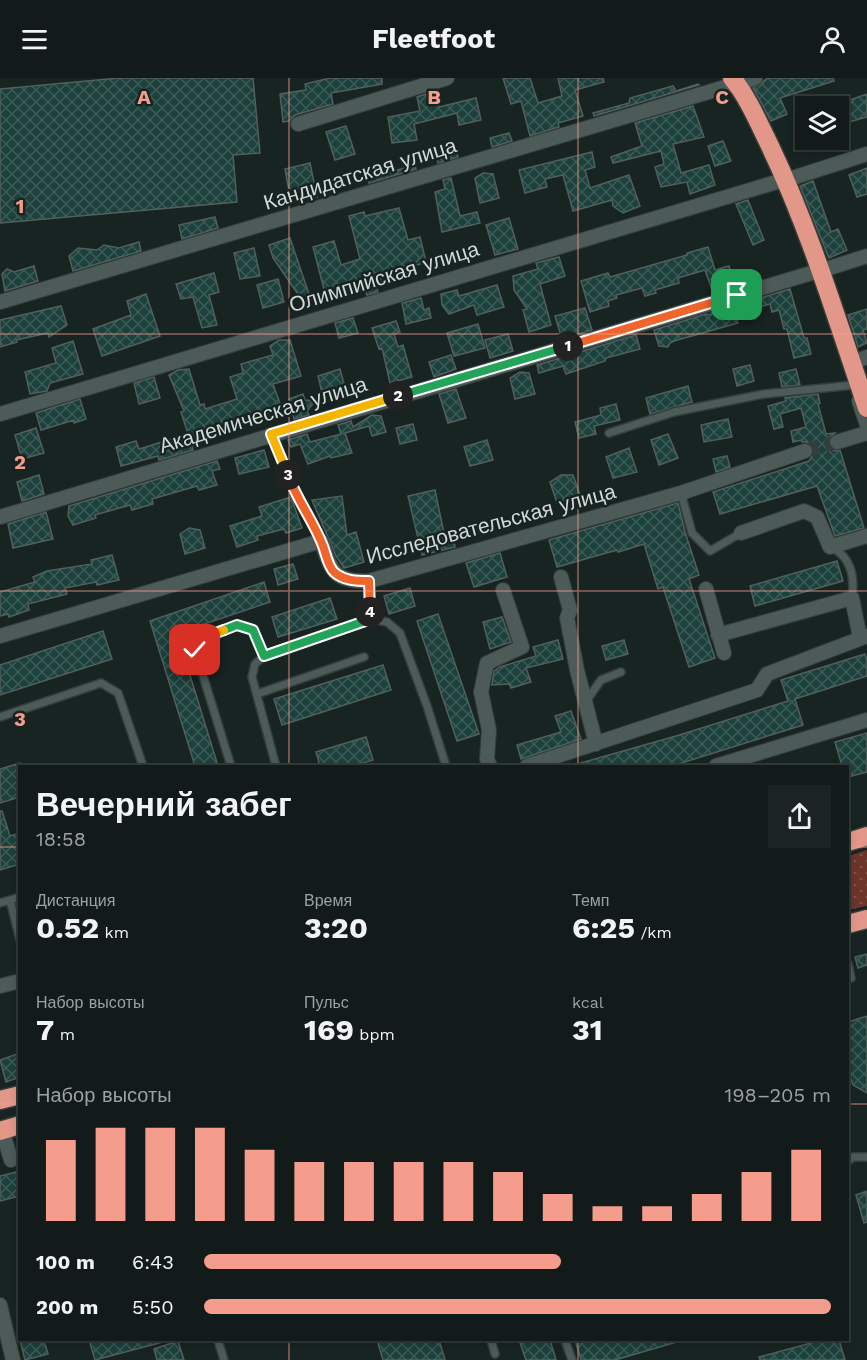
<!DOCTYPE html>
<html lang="ru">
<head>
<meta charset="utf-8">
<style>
  :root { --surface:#121b1a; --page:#1b2423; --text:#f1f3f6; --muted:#9ca1a2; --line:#313939; --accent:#f49d8d }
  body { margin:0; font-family:"Work Sans",sans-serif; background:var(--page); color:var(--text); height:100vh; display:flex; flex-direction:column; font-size:22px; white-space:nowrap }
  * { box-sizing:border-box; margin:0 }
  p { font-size:20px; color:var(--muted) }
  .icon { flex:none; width:33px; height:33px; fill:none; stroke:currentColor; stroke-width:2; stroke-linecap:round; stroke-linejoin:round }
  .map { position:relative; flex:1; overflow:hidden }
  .sheet { position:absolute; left:18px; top:687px; width:831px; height:576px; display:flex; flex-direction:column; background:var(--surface); border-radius:0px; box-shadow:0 3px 9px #0003,0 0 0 2px var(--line) }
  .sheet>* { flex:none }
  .controls { position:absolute; left:795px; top:18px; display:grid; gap:12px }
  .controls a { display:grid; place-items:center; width:54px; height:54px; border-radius:0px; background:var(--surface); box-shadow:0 3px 9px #0003,0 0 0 2px var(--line); font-size:30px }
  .pin { position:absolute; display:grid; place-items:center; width:51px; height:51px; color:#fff; margin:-26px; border-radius:12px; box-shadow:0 3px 9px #0006 }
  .km { position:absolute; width:30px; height:30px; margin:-15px; border-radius:50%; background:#222; color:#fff; font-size:16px; line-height:30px; text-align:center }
  .round { display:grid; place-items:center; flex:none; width:63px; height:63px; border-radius:0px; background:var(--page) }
  .overview { display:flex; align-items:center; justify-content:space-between; height:102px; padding:0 18px }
  h1 { font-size:33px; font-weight:700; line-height:45px }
  .metrics { display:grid; grid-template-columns:repeat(3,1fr); gap:9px; height:102px; padding:6px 18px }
  .metrics div { display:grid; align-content:center }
  .metrics b { font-size:30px; font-weight:700 }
  .metrics small { font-size:16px; font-weight:400 }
  .metrics p { font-size:16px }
  .chart { height:168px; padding:12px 18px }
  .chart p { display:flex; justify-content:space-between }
  .chart svg { width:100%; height:108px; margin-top:6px; stroke:var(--accent); stroke-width:6 }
  ul { padding:0 18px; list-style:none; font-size:20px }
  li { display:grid; grid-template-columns:96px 72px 1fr; align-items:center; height:45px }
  li i { height:15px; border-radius:8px; background:var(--accent) }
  header { display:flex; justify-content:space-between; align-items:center; height:78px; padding:0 18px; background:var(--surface); font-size:27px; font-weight:700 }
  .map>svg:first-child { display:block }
  .grass { fill:url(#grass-dots) }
  .building { fill:url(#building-cross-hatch); stroke:#515f5d; stroke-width:1.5 }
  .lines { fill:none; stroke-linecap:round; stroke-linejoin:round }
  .street-tunnel { stroke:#343f3d; stroke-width:14; stroke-dasharray:14 7; stroke-linecap:butt }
  .lane-casing { stroke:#343e3d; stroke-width:10 }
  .street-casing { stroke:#343e3d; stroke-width:16 }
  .highway-casing { stroke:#343e3d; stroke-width:21 }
  .lane { stroke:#4d5b58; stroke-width:7 }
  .street { stroke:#4d5b58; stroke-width:14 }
  .highway { stroke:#e39788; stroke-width:18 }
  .split-1-casing { stroke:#fff; stroke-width:12 }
  .split-2-casing { stroke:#fff; stroke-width:12 }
  .split-3-casing { stroke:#fff; stroke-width:12 }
  .split-4-casing { stroke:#fff; stroke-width:12 }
  .split-5-casing { stroke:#fff; stroke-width:12 }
  .split-6-casing { stroke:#fff; stroke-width:12 }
  .split-1 { stroke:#f0652b; stroke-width:8 }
  .split-2 { stroke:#22a559; stroke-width:8 }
  .split-3 { stroke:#f5b400; stroke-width:8 }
  .split-4 { stroke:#f0652b; stroke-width:8 }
  .split-5 { stroke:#22a559; stroke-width:8 }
  .split-6 { stroke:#f5b400; stroke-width:8 }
  .grid { fill:none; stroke:#f49d8d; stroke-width:1.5; stroke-opacity:0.55 }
  .labels { text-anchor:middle; stroke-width:5; stroke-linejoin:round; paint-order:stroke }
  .street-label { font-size:21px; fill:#d1d9d7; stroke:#182422 }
  .grid-label { font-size:20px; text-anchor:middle; font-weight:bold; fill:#f49d8d; stroke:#182422; stroke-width:5; stroke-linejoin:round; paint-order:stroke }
</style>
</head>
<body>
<header><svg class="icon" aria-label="menu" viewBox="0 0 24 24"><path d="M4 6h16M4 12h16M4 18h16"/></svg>Fleetfoot<svg class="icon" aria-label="person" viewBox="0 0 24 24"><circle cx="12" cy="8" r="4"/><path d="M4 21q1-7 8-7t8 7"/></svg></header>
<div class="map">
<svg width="867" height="1282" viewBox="0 0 867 1282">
  <defs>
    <pattern id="grass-dots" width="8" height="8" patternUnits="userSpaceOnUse" patternTransform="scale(1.5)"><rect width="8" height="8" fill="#6d342a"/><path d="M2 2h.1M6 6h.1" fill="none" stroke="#815148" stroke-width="1.8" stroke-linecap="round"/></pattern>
    <pattern id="building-cross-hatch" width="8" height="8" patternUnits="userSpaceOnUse" patternTransform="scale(1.5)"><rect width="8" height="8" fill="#1c403b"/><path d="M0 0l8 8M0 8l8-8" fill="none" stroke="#3c5b57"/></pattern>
  </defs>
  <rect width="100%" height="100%" fill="#182422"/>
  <path class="grass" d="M 867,772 L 867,828 L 848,832 L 848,778 Z"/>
  <path class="building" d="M 119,0 L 253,0 L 260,75 L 233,77 L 237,124 L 0,145 L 0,11 Z
    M 330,0 L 382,0 L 382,6 L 331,15 L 333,26 L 295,37 L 289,43 L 283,44 L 280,16 L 306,12 L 305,6 Z
    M 503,0 L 530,0 L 538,25 L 562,18 L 558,0 L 603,0 L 604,4 L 575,12 L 583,38 L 558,45 L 559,49 L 530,58 L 521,23 L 511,26 Z
    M 768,0 L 833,0 L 834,3 L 780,20 L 787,36 L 771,43 L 753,10 Z
    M 698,6 L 699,7 L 594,38 L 593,35 L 629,25 L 630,20 L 673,8 L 676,13 Z
    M 435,13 L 439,29 L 476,20 L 481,42 L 459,47 L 457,35 L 414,46 L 417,62 L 392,65 L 388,39 L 420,33 L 417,19 Z
    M 867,16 L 867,39 L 838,47 L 838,26 Z
    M 693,28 L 704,59 L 673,66 L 681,95 L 709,87 L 715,107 L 690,116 L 687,104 L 661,109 L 655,89 L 664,86 L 661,73 L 613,85 L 611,79 L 642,68 L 635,45 Z
    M 346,48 L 355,76 L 335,82 L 326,54 Z
    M 509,55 L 512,63 L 492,69 L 490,60 Z
    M 723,63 L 731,83 L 715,88 L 708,68 Z
    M 455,68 L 458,79 L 438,85 L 435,74 Z
    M 592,74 L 595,89 L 585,92 L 590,110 L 629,97 L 640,128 L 623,135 L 613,128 L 612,122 L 573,133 L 563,97 L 545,101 L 547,109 L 525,115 L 519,92 Z
    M 310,85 L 317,119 L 291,124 L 285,91 Z
    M 415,87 L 416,91 L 369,105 L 366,95 L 390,90 L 391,94 Z
    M 867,90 L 867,116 L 857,119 L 849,97 Z
    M 483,95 L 493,96 L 499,120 L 480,125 L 475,100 Z
    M 451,100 L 460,138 L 477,134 L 480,145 L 442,154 L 435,114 L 445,111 L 443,102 Z
    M 813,103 L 831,154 L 838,151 L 847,172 L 829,180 L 800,108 Z
    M 748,122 L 764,162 L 753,167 L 736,126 Z
    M 399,130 L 408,162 L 420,159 L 426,184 L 408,190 L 408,188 L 385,194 L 387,202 L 375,205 L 378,214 L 367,217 L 363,206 L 325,215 L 313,169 L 334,163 L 341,187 L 360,181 L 349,138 L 364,134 L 365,138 Z
    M 215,139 L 218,150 L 182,161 L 179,147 Z
    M 509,140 L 518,171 L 495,177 L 486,147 Z
    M 290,160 L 310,219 L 302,222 L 273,180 L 269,167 Z
    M 139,164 L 141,173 L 73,193 L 69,178 L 78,170 L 97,172 L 104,167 L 119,170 Z
    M 708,169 L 715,192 L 729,188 L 736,208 L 713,215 L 705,192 L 678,200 L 679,205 L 655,212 L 656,215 L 645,218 L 642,210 L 616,217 L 617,220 L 608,223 L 609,228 L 590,234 L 581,203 L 608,195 L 610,199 L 687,177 L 687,175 Z
    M 254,170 L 260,198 L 240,201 L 234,175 Z
    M 559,179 L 565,198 L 540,206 L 551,247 L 529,254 L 523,232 L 527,231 L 514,212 L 513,198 L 538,191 L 536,185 Z
    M 34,188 L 38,203 L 5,213 L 2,196 L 7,191 L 14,194 Z
    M 214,195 L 219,214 L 209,217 L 217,247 L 202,250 L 193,219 L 181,221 L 176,206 Z
    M 278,201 L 284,224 L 263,230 L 257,207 Z
    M 497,207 L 504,229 L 477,237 L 474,227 L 449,236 L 442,227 L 441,216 L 457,212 L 459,218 Z
    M 790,211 L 804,260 L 807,260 L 811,276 L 794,280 L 787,251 L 784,251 L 779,232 L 772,234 L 770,226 L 735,236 L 738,245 L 674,263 L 670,265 L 668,269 L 659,268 L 654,252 L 706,236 L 711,237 L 711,235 Z
    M 146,216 L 160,258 L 102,278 L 93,251 L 131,237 L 127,223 Z
    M 421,220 L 424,232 L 429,230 L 431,240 L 406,246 L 402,225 Z
    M 61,228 L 67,247 L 49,259 L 48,255 L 16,262 L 17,264 L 0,269 L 0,242 Z
    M 585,230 L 592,252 L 562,261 L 555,238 Z
    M 867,231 L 867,251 L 863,252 L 867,265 L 858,269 L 848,237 Z
    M 353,240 L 358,255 L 339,260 L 335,245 Z
    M 396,243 L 400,254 L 394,256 L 398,269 L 403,267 L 412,299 L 390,305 L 382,270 L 379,271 L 372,250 Z
    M 478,246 L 485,270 L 454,278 L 447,255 Z
    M 508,256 L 513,273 L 490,280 L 485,262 Z
    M 636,257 L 640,271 L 606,280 L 605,283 L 566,296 L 563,288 L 539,295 L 537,287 Z
    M 279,262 L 290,262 L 301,298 L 273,306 L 282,331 L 225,351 L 223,344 L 205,350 L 203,355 L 189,358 L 193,372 L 159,382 L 158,378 L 121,388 L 116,369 L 136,363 L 139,371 L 188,356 L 181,334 L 184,333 L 169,297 L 178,292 L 189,291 L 200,327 L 204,326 L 205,331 L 237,321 L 230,299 L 243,295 L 241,286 L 273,277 L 270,268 Z
    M 73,263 L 83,296 L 50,305 L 47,313 L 30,316 L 25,294 L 56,285 L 52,270 Z
    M 451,277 L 456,291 L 434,299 L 429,284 Z
    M 750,287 L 754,303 L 737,308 L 733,291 Z
    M 340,291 L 347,317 L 324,323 L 318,298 Z
    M 796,291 L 800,307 L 782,309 L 779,295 Z
    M 520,294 L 529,295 L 535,316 L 515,321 L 510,300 Z
    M 154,299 L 160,320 L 139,326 L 134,305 Z
    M 688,308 L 692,324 L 650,336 L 646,320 Z
    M 456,311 L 466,340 L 448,345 L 439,316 Z
    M 303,316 L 305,322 L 315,323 L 307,333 L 309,337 L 294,341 L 289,321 Z
    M 818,316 L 820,325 L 818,326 L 826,356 L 835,355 L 828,361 L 829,367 L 834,373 L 840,372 L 864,450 L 835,458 L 817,408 L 720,436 L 713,414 L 809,383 L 814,375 L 813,370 L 807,364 L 802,364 L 801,362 L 793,364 L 791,353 L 806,349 L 801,330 L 780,336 L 783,349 L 774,351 L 768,328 L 786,323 L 785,320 Z
    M 80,321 L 86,341 L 74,345 L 74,342 L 41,352 L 36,335 Z
    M 616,326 L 620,342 L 594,348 L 596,356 L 579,360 L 575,344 L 601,337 L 600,330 Z
    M 372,337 L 381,338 L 386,354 L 372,358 L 369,348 L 345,355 L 352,375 L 331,380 L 330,378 L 308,386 L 300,366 L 291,369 L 288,362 L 307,356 L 310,364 L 341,356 L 338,347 L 351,343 L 353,349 Z
    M 728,341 L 732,359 L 704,364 L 701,347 Z
    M 413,346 L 417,362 L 400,366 L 396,350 Z
    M 36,350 L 44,375 L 22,381 L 15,357 Z
    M 668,356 L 678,380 L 659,387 L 651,362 Z
    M 487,362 L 493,382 L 470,388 L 464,369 Z
    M 629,370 L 637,394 L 613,400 L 606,379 Z
    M 264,372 L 269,389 L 239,396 L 235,380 Z
    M 727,378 L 730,389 L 716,394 L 713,381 Z
    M 217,383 L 220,391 L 212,393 L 217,407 L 199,412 L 197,408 L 152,421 L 153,426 L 132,432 L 130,427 L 95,437 L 96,440 L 73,447 L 68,438 L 69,428 Z
    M 39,397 L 44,416 L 22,423 L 17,404 Z
    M 561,397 L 573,397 L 580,417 L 557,425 L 550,404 Z
    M 435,412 L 445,460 L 453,459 L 455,469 L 422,477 L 408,418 Z
    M 342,418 L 347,457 L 356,454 L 364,484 L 344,490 L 336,478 L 312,422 Z
    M 291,419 L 302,450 L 286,455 L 284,451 L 257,458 L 258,462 L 237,469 L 230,448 L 262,438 L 259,429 Z
    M 678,425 L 685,454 L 699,497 L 689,501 L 715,580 L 689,589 L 663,509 L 658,511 L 644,466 L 618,474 L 617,472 L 557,489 L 549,462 Z
    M 46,434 L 53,461 L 13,470 L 8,446 Z
    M 189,450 L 200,452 L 205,470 L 185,476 L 180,456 Z
    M 500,475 L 507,499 L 474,509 L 466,485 Z
    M 112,477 L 119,502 L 97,507 L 96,504 L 65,510 L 67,516 L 28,526 L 29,532 L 9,539 L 8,536 L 0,538 L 0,514 L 35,504 L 33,499 L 47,493 L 92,486 L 91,482 Z
    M 837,483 L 843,503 L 755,528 L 750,508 Z
    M 293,486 L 298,501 L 278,507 L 274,491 Z
    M 264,504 L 270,524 L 177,555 L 218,688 L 195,688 L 150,543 Z
    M 410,510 L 415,528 L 389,536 L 384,518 Z
    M 330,520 L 337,541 L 278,559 L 272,539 Z
    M 438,536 L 479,656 L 457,663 L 417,543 Z
    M 502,539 L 511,564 L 490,571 L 483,544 Z
    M 103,553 L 112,581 L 0,617 L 0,587 Z
    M 558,562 L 563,581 L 526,590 L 531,604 L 511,610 L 509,606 L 492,607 L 494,593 L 500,589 L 536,578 L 533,569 Z
    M 624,562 L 628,576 L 606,582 L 602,568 Z
    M 865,576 L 867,583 L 867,598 L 795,621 L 803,647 L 672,688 L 577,688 L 577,686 L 676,658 L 788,623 L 781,602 Z
    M 383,587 L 391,612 L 282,647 L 274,621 Z
    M 571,633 L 581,661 L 521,681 L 517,667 L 561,654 L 555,638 Z
    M 867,655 L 867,694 L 848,699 L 848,688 L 842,688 L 835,664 Z
    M 366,659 L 373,682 L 352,688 L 320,688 L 316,674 Z
    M 20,685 L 20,719 L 0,725 L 0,691 Z
    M 0,733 L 2,733 L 10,758 L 20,755 L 20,786 L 0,792 Z
    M 867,876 L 867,887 L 858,890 L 855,879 Z
    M 867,938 L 867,1015 L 853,1007 L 848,993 L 848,944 Z
    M 20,975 L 20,999 L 6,1004 L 0,982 Z
    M 20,1093 L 20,1118 L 0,1123 L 0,1098 Z
    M 867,1113 L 867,1144 L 864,1145 L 856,1117 Z
    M 20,1262 L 44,1262 L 48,1276 L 25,1282 Z
    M 89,1262 L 162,1262 L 163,1264 L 95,1282 Z
    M 377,1262 L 439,1262 L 445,1282 L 383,1282 Z
    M 519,1262 L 550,1262 L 556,1282 L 526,1282 Z
    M 575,1262 L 677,1262 L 677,1264 L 615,1282 L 581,1282 Z
    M 822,1262 L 839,1262 L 845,1282 L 760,1282 L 759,1279 Z
    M 178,1263 L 184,1282 L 157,1282 L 154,1271 Z"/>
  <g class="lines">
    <path class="street-tunnel" d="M 805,373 L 837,364"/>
    <defs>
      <path id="lane" d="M 609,355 L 674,334 L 764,316 L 854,307
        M 271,356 L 294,413 L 321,463
        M 681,415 L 692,455 L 710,473 L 741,455
        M 831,469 C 851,479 855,499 852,520
        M 369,503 L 371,541
        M 257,616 L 364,579
        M 587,622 L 601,602 L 621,594
        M 0,639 L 101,605 L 118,615 L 143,688
        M 231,688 L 195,572 L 202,559 L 237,547 L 253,552 L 264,578
        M 276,688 L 252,599 L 255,586 L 264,578 L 371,541 L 387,544 L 400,555 L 427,628 L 446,688
        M 10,822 L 20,819
        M 0,825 L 10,822 L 20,862
        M 848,886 L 851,900 L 848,901
        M 848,1083 L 853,1079 L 867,1079
        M 218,1262 L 224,1282
        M 491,1262 L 495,1276
        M 565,1262 L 572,1282"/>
      <path id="street" d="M 737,6 L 755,0
        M 298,46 L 447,0
        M 786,102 L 867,76
        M 820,193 L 867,178
        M 0,224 L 732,7
        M 852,285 L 867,279
        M 859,323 L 867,347
        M 0,336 L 780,103
        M 837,364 L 867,355
        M 0,439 L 815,194
        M 741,455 L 804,433 L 817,439 L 830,469 L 867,458
        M 561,499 L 570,532 L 567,540 L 577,592 L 596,666
        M 706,511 L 724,575
        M 718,557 L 852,520 L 860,560
        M 0,558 L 321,463 C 332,493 333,504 369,503 L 681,415 L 805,373
        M 490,688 L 487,681 L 489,652 L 481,614 L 487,585 L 522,569 L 503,512
        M 527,688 L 757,612 L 767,596 L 867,558
        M 716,688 L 867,642
        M 0,908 L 20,903
        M 2,1052 L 11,1082
        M 0,1227 L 13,1282"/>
      <path id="highway" d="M 732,0 C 748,19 759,46 770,68 C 810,152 837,242 867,330
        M 848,764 L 867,758
        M 848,846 L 867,841
        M 0,1022 L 20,1017
        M 0,1053 L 20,1047"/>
    </defs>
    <use href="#lane" class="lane-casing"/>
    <use href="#street" class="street-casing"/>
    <use href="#highway" class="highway-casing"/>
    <use href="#lane" class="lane"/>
    <use href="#street" class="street"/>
    <use href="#highway" class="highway"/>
  </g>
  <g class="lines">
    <defs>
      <path id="split-1" d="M 568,268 L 737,217"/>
      <path id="split-2" d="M 398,318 L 568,268"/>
      <path id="split-3" d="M 288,397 L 271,356 L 398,318"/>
      <path id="split-4" d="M 288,397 C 297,422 314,444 323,468 C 326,476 328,488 334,494 C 344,503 357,503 369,503 L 370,534"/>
      <path id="split-5" d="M 224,552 L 237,547 L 253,552 L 264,578 L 371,541 L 370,534"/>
      <path id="split-6" d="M 195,572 L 202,560 L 224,552"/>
    </defs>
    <use href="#split-1" class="split-1-casing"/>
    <use href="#split-2" class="split-2-casing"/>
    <use href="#split-3" class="split-3-casing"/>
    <use href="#split-4" class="split-4-casing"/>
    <use href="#split-5" class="split-5-casing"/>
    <use href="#split-6" class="split-6-casing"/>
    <use href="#split-1" class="split-1"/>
    <use href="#split-2" class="split-2"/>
    <use href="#split-3" class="split-3"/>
    <use href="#split-4" class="split-4"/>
    <use href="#split-5" class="split-5"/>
    <use href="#split-6" class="split-6"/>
  </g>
  <path class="grid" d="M 289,0 L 289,688M 578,0 L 578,688M 0,256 L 867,256M 0,513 L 867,513M 0,769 L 20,769M 848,769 L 867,769M 0,1026 L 20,1026M 848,1026 L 867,1026M 289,1262 L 289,1282M 578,1262 L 578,1282"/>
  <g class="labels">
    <g class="street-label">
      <text transform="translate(360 96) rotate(-17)" y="7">Кандидатская улица</text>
      <text transform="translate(384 199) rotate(-17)" y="7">Олимпийская улица</text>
      <text transform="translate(263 337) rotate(-17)" y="7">Академическая улица</text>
      <text transform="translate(491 446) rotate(-15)" y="7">Исследовательская улица</text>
    </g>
  </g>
  <g class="grid-label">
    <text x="144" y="26">A</text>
    <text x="434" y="26">B</text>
    <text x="722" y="26">C</text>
    <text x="20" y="135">1</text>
    <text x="20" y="391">2</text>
    <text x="20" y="648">3</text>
  </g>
</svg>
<div class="controls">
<a><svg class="icon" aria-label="layers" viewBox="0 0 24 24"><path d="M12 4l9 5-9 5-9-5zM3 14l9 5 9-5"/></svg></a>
</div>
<div class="pin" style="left:737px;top:217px;background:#1e9e55"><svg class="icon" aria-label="arrive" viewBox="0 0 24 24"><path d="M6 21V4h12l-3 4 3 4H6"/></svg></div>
<div class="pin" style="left:195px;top:572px;background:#d93025"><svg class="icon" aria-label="check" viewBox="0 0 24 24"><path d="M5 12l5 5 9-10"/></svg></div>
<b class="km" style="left:568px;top:268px">1</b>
<b class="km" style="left:398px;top:318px">2</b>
<b class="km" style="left:288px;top:397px">3</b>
<b class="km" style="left:370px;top:534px">4</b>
<section class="sheet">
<div class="overview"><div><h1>Вечерний забег</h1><p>18:58</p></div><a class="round"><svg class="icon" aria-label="share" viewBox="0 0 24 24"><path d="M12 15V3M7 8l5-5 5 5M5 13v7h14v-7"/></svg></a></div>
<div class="metrics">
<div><p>Дистанция</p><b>0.52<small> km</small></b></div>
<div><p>Время</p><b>3:20</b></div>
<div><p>Темп</p><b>6:25<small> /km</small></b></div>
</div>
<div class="metrics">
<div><p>Набор высоты</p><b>7<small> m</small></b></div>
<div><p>Пульс</p><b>169<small> bpm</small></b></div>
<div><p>kcal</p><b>31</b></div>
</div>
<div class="chart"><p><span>Набор высоты</span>198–205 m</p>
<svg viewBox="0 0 160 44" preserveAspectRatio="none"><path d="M5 44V11M15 44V6M25 44V6M35 44V6M45 44V15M55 44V20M65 44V20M75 44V20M85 44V20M95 44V24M105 44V33M115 44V38M125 44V38M135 44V33M145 44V24M155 44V15"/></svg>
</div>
<ul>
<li><b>100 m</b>6:43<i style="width:57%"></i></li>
<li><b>200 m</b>5:50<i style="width:100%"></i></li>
</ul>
</section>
</div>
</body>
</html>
